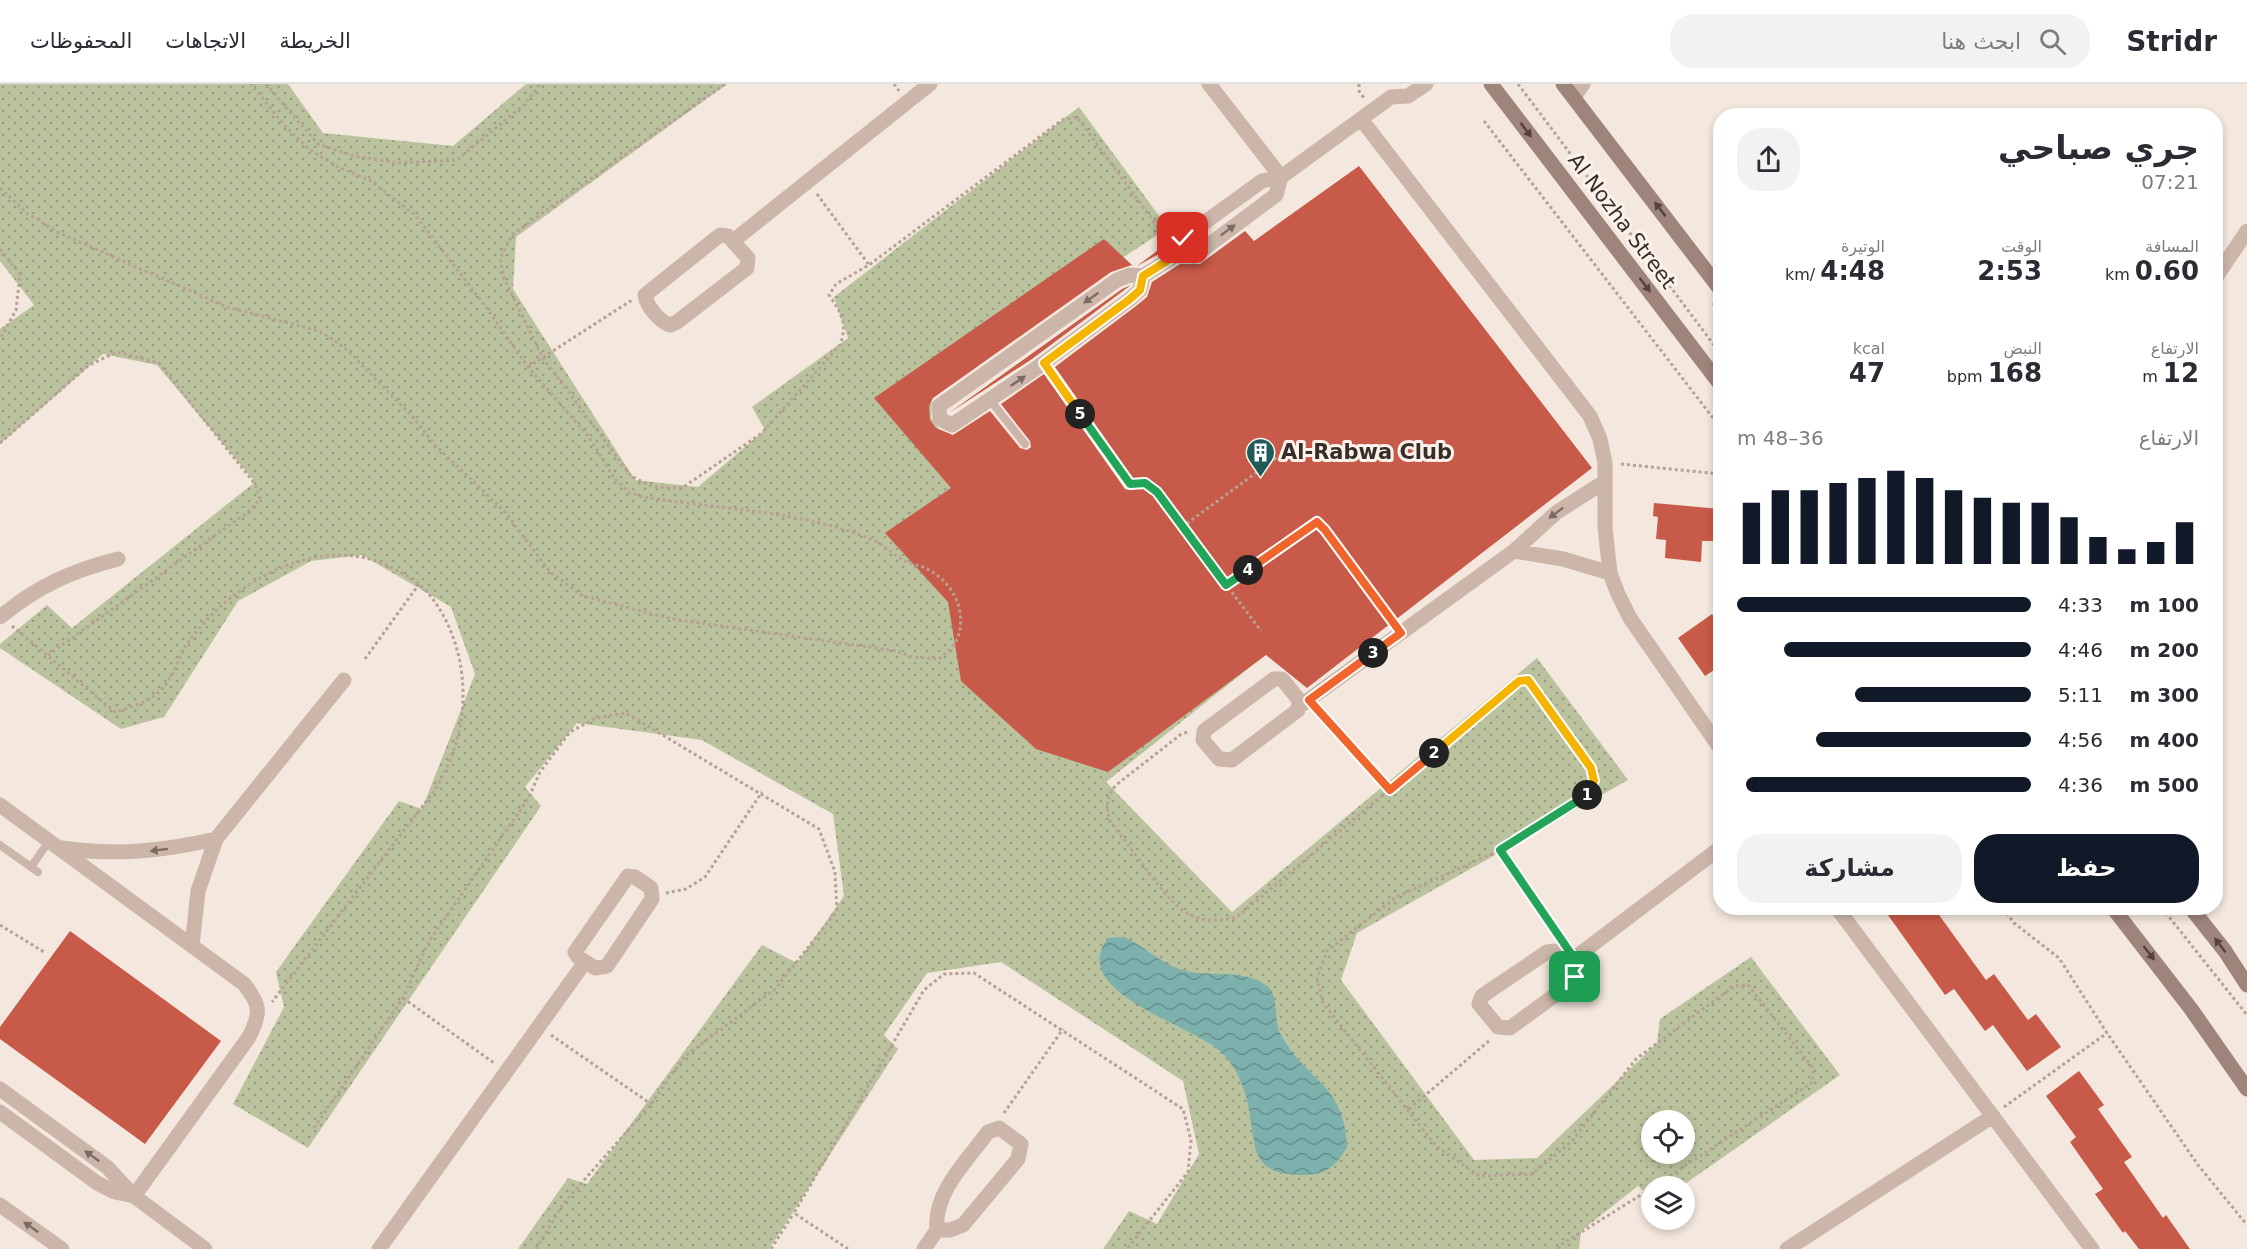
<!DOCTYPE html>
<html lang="ar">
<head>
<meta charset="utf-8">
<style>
  :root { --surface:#fff; --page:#f2f2f3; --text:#2b2b33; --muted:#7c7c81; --line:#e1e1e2; --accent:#111827 }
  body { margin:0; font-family:"DejaVu Sans","Noto Sans Arabic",sans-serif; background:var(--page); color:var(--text); direction:rtl; height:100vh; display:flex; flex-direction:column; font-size:22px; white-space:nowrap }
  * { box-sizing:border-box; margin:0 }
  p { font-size:20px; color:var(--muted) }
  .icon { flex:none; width:33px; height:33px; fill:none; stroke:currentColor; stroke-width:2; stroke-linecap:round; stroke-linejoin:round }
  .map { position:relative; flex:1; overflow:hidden; direction:ltr }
  .sheet { position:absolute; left:1713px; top:24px; width:510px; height:807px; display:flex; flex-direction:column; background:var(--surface); border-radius:24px; box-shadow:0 3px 9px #0003; direction:rtl }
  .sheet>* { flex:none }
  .tools { position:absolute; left:1641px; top:1026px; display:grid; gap:12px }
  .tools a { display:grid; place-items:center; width:54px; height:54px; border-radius:50%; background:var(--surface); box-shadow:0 3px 9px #0003; font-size:30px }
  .pin { position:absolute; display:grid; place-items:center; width:51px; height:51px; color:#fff; margin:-26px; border-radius:12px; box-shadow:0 3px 9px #0006 }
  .km { position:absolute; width:30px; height:30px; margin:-15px; border-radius:50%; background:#222; color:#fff; font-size:16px; line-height:30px; text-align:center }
  .round { display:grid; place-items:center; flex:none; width:63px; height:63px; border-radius:24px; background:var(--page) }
  .overview { display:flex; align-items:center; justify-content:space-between; height:102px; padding:0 24px }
  h1 { font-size:33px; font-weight:700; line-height:45px }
  .figures { display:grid; grid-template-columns:repeat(3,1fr); gap:9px; height:102px; padding:6px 24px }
  .figures div { display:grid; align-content:center }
  .figures b { font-size:26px; font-weight:700 }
  .figures small { font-size:16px; font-weight:400 }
  .figures p { font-size:16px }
  .chart { height:168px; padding:12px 24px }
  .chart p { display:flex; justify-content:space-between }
  .chart svg { width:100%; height:108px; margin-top:6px; stroke:var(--accent); stroke-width:6 }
  .primary-button { display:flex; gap:12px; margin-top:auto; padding:12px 24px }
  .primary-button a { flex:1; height:69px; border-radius:24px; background:var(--accent); color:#fff; font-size:24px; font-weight:700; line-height:69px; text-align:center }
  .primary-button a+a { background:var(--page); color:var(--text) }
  ul { padding:0 24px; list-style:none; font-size:20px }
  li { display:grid; grid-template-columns:96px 72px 1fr; align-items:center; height:45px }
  li i { height:15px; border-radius:8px; background:var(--accent) }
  header { display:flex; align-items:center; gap:36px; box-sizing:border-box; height:84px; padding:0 30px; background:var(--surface); border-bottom:2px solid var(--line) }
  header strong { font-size:28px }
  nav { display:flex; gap:33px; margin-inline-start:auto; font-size:21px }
  .search { width:420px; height:54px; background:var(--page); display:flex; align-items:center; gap:15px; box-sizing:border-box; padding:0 21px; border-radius:24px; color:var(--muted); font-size:22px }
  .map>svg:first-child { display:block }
  .grass { fill:url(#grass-dots); fill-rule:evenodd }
  .water { fill:url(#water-waves) }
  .building { fill:#c75a48 }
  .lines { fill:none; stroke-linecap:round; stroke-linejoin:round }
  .path { stroke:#b8a094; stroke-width:3; stroke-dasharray:3 3; stroke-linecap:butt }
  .service { stroke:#ccb6aa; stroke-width:8 }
  .minor { stroke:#ccb6aa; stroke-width:15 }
  .tertiary { stroke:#ccb6aa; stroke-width:15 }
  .secondary { stroke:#9f847b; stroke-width:15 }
  .oneway { fill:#52433e }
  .oneway2 { fill:#7b6b63 }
  .split-1-casing { stroke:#fff; stroke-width:12 }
  .split-2-casing { stroke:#fff; stroke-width:12 }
  .split-3-casing { stroke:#fff; stroke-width:12 }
  .split-4-casing { stroke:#fff; stroke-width:12 }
  .split-5-casing { stroke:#fff; stroke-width:12 }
  .split-6-casing { stroke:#fff; stroke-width:12 }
  .split-1 { stroke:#22a559; stroke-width:8 }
  .split-2 { stroke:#f5b400; stroke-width:8 }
  .split-3 { stroke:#f0652b; stroke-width:8 }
  .split-4 { stroke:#f0652b; stroke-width:8 }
  .split-5 { stroke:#22a559; stroke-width:8 }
  .split-6 { stroke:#f5b400; stroke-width:8 }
  .labels { text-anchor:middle; stroke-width:6; stroke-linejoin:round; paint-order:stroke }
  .street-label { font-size:21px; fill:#392d29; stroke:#faf2eb }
  .poi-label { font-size:21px; font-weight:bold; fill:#392d29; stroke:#faf2eb; text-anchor:start }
</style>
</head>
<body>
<header>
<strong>Stridr</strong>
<div class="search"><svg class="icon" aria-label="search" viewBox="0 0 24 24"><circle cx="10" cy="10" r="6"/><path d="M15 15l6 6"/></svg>ابحث هنا</div>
<nav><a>الخريطة</a><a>الاتجاهات</a><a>المحفوظات</a></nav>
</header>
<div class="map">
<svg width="2247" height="1165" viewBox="0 0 2247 1165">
  <defs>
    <pattern id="grass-dots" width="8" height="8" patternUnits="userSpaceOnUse" patternTransform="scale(1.5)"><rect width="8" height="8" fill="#bac39e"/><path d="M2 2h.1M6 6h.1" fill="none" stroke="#989f81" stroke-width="1.8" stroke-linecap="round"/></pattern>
    <pattern id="water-waves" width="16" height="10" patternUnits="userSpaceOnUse" patternTransform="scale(1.5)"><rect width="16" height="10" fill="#7db1ad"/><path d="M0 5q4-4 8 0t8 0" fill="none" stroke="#67908d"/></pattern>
  </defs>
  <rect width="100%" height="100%" fill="#f3e7de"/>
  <path class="grass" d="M 0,0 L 288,0 L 323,49 L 453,62 L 526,0 L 727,0 L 516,153 L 513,205 L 635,396 L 698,403 L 765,346 L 752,323 L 848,254 L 834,213 L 1079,23 L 1168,144 L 932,299 L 931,334 L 970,388 L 1279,560 L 1106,698 L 1232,828 L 1537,574 L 1628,696 L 1357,849 L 1341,896 L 1474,1076 L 1537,1074 L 1657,959 L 1660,935 L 1751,873 L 1840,991 L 1682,1102 L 1652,1102 L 1651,1114 L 1638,1102 L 1581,1147 L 1579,1165 L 1103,1165 L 1129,1127 L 1157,1140 L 1199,1070 L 1183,997 L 1001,878 L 927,889 L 884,951 L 898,965 L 769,1165 L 518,1165 L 568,1094 L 587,1100 L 762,861 L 797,879 L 844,812 L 833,730 L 702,656 L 577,639 L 525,703 L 541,722 L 308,1064 L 233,1020 L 284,923 L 276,888 L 399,717 L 422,725 L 475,590 L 451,523 L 362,471 L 311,477 L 238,517 L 164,633 L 121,645 L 0,564 L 0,560 L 47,521 L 72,544 L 255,398 L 157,281 L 103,270 L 0,360 L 0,245 L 34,221 L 0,177 ZM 1652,1036 L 1684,1036 L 1684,1070 L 1652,1070 Z"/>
  <path class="water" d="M 1124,853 C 1143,861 1159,878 1179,885 C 1208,895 1242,883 1267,902 C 1280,912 1273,936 1280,949 C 1305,997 1345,999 1347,1063 C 1336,1082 1326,1091 1304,1091 C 1248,1091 1257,1063 1248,1021 C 1244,1002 1236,982 1221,968 C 1193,941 1066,908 1108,854 Z"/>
  <path class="building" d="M 1359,82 L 1592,384 L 1307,604 L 1266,571 L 1108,688 L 1036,665 L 961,597 L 948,518 L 885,449 L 951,404 L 874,314 L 1104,155 L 1132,181 L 1111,188 L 933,314 L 929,322 L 930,336 L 936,344 L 953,351 L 990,327 L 1020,364 L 1027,366 L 1031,363 L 1030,357 L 1001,320 L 1044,290 L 1125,405 L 1133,406 L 1135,397 L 1055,283 L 1136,222 L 1147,213 L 1152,198 L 1180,180 L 1200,180 L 1245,147 L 1254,157 Z
    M 1173,155 L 1170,164 L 1137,182 Z
    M 1131,201 L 1032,275 L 949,329 L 1122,205 Z
    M 1654,419 L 1720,425 L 1720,457 L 1702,457 L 1701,478 L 1665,474 L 1666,456 L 1656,455 L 1658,433 L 1653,432 Z
    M 1712,530 L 1720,542 L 1720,582 L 1705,592 L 1678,554 Z
    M 1883,824 L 1934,824 L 1986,896 L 1994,890 L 2028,936 L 2036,930 L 2061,963 L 2027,987 L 1993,941 L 1985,947 L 1954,905 L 1945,911 Z
    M 70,847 L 221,957 L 145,1060 L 0,955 L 0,943 Z
    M 2079,987 L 2104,1021 L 2098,1025 L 2132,1073 L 2124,1078 L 2163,1134 L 2166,1131 L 2190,1165 L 2139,1165 L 2125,1147 L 2123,1149 L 2095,1110 L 2103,1105 L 2070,1058 L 2076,1053 L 2046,1012 Z"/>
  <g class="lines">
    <path class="path" d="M 266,0 L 318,60 L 354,72 L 397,79 L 457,76 L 525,20 L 540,0
      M 725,0 L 513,150 L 500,174 L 504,195 L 543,274 L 631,392 L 653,403 L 682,404 L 762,349 L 840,261 C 848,240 841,228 829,211 L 836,200 L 869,181 L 1062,36 L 1077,33 L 1166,154
      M 894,0 L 899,7
      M 1359,0 L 1359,7 L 1364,14
      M 1518,0 L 1720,269
      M 1484,37 L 1720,343
      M 0,104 L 28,130 L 57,148 L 227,223 L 319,247 L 334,256 L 348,267 L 412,332 L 435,361 L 505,428 L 550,488 L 583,512 L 672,535 L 897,567 L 912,573 L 939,575 C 956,562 963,550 960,529 C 958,510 942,491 925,484 C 919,481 913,481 907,478 C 895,472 885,462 873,456 C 806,427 716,425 644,413 L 630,409 L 614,394 L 589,353 L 528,283 L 486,223 L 415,131 L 371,97 L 338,83 L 310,66 L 285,42 L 251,0
      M 817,110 L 869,181
      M 0,165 L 20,190 L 16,226 L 0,255
      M 1713,219 L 1720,230
      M 528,283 L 632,216
      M 0,359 L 89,281 L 117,268 L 159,279 L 255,400 L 260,414 L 252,425 L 48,571
      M 1621,380 L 1720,390
      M 1141,399 L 1145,399 L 1157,408 L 1261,547
      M 1182,443 L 1279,372
      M 1226,501 L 1317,438 L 1325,445 L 1393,537
      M 12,542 L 115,628 C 132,623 156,616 166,600 C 175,588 179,572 187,560 C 231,498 322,444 396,486 C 403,490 413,494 419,500 C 442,520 457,556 461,584 C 468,630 457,672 432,710 L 272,918
      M 365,575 L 419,500
      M 1318,626 L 1390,706
      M 1187,648 L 1180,651 L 1116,701 C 1107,713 1105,722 1110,737 C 1123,754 1136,772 1149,789 C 1175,822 1190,845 1237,833 L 1519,597 L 1528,596 L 1591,684 L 1594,697 L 1587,711 L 1500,766 L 1396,813 L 1327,867 L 1317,894 L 1323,919 L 1436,1062 L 1479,1092 L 1532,1090 L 1572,1057 L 1636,975 L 1734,902 L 1748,901 L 1813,984 L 1813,998 L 1654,1102
      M 1500,766 L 1559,851
      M 666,809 L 686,805 L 705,793 L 762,708
      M 2003,824 L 2014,839 L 2059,874 L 2107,949 L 2198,1081 L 2247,1141
      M 2162,824 L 2247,931
      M 0,841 L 44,868
      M 403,914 L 494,979
      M 551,951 L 651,1020
      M 2004,1023 L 2107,949
      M 1409,1025 L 1490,956
      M 1004,1029 L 1063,945
      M 314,1044 L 403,914 L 428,859 L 528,715 L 540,688 L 570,648 L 596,634 L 626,629 L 819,745 L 835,788 L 837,827 L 775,905 L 684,973 L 651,1020 L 563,1120 L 536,1165
      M 771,1165 L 794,1129
      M 848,1165 L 794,1129 L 924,906 L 944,890 L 974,889 L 1183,1025 L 1191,1056 L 1188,1088 L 1127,1165
      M 1558,1165 L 1559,1162 L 1652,1104"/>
    <path class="service" d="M 1044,279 L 1130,401
      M 990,316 L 1025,360
      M 0,761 L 38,788
      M 31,783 L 49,757"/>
    <path class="minor" d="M 1574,13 L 1583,0
      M 1361,35 L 1590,332 L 1600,355 L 1605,379 L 1605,444 L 1610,489 L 1618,510 L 1630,534 L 1720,664
      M 720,151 L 728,152 L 748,174 L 747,184 L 677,238 L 670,241 C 659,237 647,223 645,211 Z
      M 733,157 L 930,0
      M 1178,170 L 1194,172 L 1276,111 L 1281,93 L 1209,0
      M 1143,192 L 1140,206 L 1130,215 L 1038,283 L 952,341 L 940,335 L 939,322 L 1117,196 L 1130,191 L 1143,192 L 1178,170 L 1183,154 L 1262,97 L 1281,93 L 1391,13 L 1408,12 L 1426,0
      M 2216,193 L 2247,147
      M 1514,467 L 1563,475 L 1610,489
      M 0,533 C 38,502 71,487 118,475
      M 1274,595 L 1282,595 L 1299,616 L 1298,626 L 1232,676 L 1219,675 L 1203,656 L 1204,647 Z
      M 1300,622 L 1514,467 L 1557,428 L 1604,398
      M 0,721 L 244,900 C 261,921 261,929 249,953 L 134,1112
      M 62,764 C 116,772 163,767 216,755
      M 628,792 L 635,793 L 651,804 L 652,815 L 607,882 L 595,884 L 578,873 L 575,868 Z
      M 1837,824 L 2092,1165
      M 192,862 L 198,807 L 216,755 L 344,596
      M 1554,867 C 1565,871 1577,886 1573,898 L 1510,944 L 1498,943 L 1479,920 L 1482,912 L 1547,868 Z
      M 1568,879 L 1720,764
      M 0,1005 L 107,1083 L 134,1112 L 205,1165
      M 0,1028 L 97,1099 L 115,1108 L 134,1112
      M 999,1044 L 1021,1060 L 1018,1075 L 963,1141 L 950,1146 L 937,1146 C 933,1109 967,1077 988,1048 Z
      M 379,1165 L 585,878
      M 924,1165 L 937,1146
      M 1787,1165 L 1993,1032"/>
    <path class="tertiary" d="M 0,1121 L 62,1165"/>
    <path class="secondary" d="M 1491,0 L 1720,300
      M 1563,0 L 1720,205
      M 2113,824 L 2191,925 L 2247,1005
      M 2191,824 L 2225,867 L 2247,901"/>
  </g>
  <defs><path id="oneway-solid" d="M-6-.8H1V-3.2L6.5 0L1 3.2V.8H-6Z" transform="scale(1.5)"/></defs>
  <g class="oneway">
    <use href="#oneway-solid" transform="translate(1526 46) rotate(53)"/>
    <use href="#oneway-solid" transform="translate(1660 125) rotate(-127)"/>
    <use href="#oneway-solid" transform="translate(1645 201) rotate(53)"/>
    <use href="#oneway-solid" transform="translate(2220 861) rotate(-127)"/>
    <use href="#oneway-solid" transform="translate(2149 869) rotate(52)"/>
  </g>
  <g class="oneway2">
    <use href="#oneway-solid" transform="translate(1228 146) rotate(-37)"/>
    <use href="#oneway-solid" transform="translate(1091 214) rotate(145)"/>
    <use href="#oneway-solid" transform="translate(1018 297) rotate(-34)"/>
    <use href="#oneway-solid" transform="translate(1556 429) rotate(143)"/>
    <use href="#oneway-solid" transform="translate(159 766) rotate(173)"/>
    <use href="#oneway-solid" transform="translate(92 1072) rotate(-144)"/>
    <use href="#oneway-solid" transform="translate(31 1143) rotate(-145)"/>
  </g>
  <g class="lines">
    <defs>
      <path id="split-1" d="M 1575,893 L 1568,879 L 1574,874 L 1500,766 L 1587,711"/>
      <path id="split-2" d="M 1434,669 L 1519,597 L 1528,596 L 1591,684 L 1594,697 L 1587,711"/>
      <path id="split-3" d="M 1373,569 L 1309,616 L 1390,706 L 1434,669"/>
      <path id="split-4" d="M 1248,486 L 1317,438 L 1325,446 L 1401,549 L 1373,569"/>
      <path id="split-5" d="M 1080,330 L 1130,400 L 1145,399 L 1157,408 L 1226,501 L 1248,486"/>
      <path id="split-6" d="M 1080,330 L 1044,279 L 1130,215 L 1140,206 L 1143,192 L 1178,170 L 1183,154"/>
    </defs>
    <use href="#split-1" class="split-1-casing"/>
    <use href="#split-2" class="split-2-casing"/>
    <use href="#split-3" class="split-3-casing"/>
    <use href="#split-4" class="split-4-casing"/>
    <use href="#split-5" class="split-5-casing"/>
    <use href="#split-6" class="split-6-casing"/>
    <use href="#split-1" class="split-1"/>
    <use href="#split-2" class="split-2"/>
    <use href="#split-3" class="split-3"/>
    <use href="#split-4" class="split-4"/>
    <use href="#split-5" class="split-5"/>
    <use href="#split-6" class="split-6"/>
  </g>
  <defs>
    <symbol id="building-pin" viewBox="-11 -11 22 30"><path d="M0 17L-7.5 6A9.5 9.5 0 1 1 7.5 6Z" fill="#1e5b59" stroke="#faf2eb"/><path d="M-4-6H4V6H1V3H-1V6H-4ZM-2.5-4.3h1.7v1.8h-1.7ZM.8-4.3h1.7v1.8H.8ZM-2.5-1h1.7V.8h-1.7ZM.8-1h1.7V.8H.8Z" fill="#fff"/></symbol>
  </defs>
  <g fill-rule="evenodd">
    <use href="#building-pin" x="1244" y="352" width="33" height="45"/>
  </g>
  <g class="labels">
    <g class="street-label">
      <text transform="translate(1622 137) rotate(53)" y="7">Al Nozha Street</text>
    </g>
    <g class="poi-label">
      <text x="1281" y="375">Al-Rabwa Club</text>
    </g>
  </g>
</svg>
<div class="tools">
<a><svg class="icon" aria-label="locate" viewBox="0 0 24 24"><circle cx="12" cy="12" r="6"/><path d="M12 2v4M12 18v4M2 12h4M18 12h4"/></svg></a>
<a><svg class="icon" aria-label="layers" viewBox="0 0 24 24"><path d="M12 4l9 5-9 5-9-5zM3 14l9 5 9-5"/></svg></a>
</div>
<div class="pin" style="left:1575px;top:893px;background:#1e9e55"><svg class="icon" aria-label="arrive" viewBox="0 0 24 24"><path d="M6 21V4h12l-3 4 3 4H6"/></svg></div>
<div class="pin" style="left:1183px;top:154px;background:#d93025"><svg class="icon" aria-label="check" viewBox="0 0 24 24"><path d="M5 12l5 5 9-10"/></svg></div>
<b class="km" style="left:1587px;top:711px">1</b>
<b class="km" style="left:1434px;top:669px">2</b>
<b class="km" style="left:1373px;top:569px">3</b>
<b class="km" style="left:1248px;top:486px">4</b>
<b class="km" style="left:1080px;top:330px">5</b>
<section class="sheet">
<div class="overview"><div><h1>جري صباحي</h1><p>07:21</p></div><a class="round"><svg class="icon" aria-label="share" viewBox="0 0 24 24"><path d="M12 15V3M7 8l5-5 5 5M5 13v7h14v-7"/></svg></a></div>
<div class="figures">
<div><p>المسافة</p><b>0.60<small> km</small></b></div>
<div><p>الوقت</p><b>2:53</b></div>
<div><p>الوتيرة</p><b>4:48<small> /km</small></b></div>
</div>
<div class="figures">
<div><p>الارتفاع</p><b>12<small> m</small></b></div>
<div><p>النبض</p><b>168<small> bpm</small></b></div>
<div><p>kcal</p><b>47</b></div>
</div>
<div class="chart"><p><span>الارتفاع</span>36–48 m</p>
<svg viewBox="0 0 160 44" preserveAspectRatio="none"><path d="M5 44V19M15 44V14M25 44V14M35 44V11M45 44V9M55 44V6M65 44V9M75 44V14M85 44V17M95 44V19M105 44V19M115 44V25M125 44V33M135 44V38M145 44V35M155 44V27"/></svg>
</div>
<ul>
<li><b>100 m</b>4:33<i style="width:100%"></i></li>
<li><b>200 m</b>4:46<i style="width:84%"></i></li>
<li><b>300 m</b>5:11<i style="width:60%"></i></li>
<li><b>400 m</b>4:56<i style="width:73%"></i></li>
<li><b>500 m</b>4:36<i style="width:97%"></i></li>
</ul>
<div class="primary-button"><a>حفظ</a><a>مشاركة</a></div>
</section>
</div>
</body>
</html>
